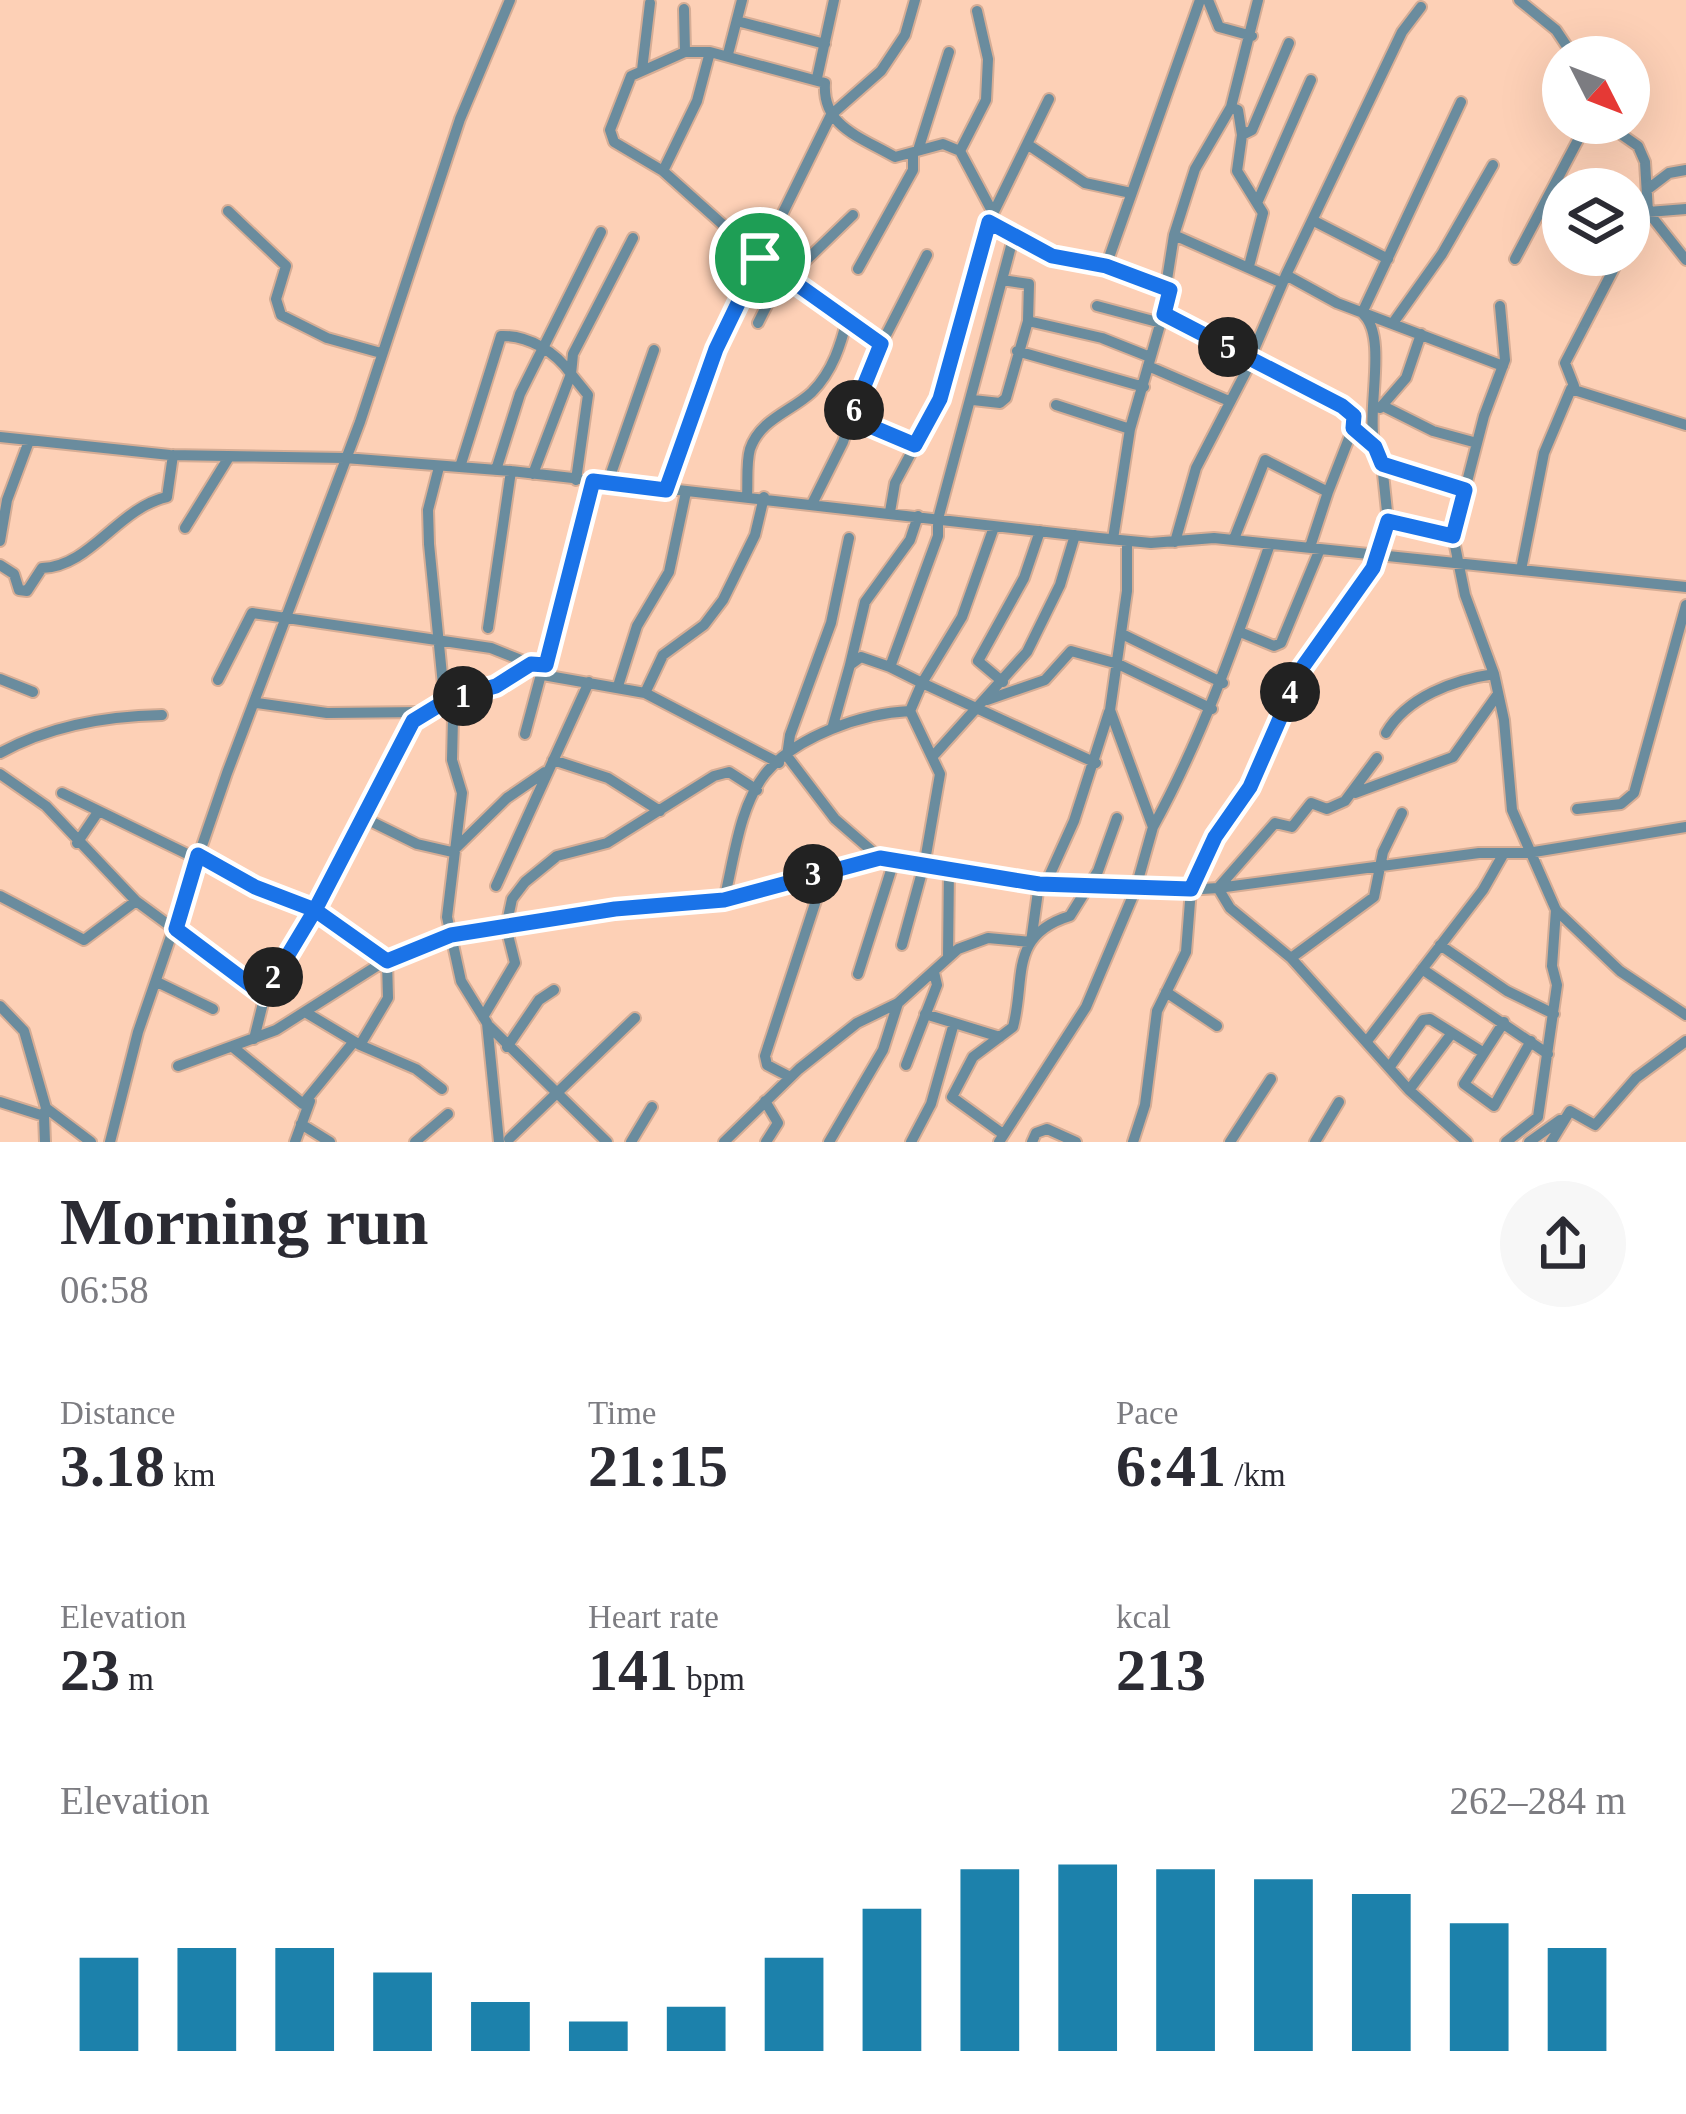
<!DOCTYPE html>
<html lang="en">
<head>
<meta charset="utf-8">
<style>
  :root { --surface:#fff; --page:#f7f7f7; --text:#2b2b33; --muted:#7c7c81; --accent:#1c81ab }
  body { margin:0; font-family:"Times New Roman",serif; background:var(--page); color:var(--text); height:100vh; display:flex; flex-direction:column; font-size:45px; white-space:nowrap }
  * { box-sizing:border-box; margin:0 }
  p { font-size:39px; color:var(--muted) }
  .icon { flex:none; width:66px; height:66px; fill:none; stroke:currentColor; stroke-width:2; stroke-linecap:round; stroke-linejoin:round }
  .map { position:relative; height:1142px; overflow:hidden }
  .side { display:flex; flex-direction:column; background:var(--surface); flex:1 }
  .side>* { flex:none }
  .needle { width:78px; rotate:132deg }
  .fabs { position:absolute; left:1542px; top:36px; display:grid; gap:24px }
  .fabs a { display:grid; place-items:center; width:108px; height:108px; border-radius:50%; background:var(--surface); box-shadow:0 12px 48px #0002; font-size:60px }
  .pin { position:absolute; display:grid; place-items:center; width:102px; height:102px; color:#fff; margin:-51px; border:6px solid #fff; border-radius:50%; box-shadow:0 3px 12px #0007 }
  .km { position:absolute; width:60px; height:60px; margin:-30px; border-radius:50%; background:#222; color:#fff; font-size:33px; line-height:60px; text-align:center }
  .round { display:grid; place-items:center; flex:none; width:126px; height:126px; border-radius:63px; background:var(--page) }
  .headline { display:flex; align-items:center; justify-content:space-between; height:204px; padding:0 60px }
  h1 { font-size:66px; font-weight:700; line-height:90px }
  .metrics { display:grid; grid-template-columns:repeat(3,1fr); gap:18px; height:204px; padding:12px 60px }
  .metrics div { display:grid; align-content:center }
  .metrics b { font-size:60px; font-weight:700 }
  .metrics small { font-size:33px; font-weight:400 }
  .metrics p { font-size:33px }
  .chart { height:336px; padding:24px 60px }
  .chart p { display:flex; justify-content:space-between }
  .chart svg { width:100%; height:216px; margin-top:12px; stroke:var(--accent); stroke-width:6 }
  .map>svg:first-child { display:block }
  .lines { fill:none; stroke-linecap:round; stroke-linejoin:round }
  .minor-casing { stroke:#d6ad95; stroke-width:14 }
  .minor { stroke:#6a8c9e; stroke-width:10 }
  .route-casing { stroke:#fff; stroke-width:24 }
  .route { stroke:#1a73e8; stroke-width:15 }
</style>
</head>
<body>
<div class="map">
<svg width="1686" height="1142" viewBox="0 0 1686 1142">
  <rect width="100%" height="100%" fill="#fdd0b6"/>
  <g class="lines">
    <defs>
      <path id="minor" d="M 1208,0 L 1219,27 L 1252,36
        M 1519,0 L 1556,30 L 1574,57
        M 684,9 L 685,52
        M 737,21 L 825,44
        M 710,52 L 697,101 L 663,171 L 760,258 L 881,344
        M 728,54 L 742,0
        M 642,70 L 650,3
        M 817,78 L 834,0
        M 1231,107 L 1238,110 L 1242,135 L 1237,171 L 1263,213 L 1249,266
        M 1605,123 L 1638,146 L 1645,162 L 1648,212 L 1686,260
        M 1242,135 L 1252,130 L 1289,43
        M 1027,144 L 1085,183 L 1131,193
        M 919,147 L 949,52
        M 960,151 L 986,100 L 988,59 L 977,11
        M 663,171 L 614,142 L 610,130 L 631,76 L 685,52 L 710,52 L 825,83 C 822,127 861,137 895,157 L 943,144 L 960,151 L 993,213
        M 1648,189 L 1669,173 L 1686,170
        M 1257,203 L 1311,80
        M 228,211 L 286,266 L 276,299 L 281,315 L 327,338 L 381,353
        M 1314,221 L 1388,259
        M 989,222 L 1052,255 L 1106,266 L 1170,290 L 1130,429 L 1113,539
        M 1174,235 L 1195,169 L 1231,107 L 1258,0
        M 1629,242 L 1648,212 L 1686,209
        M 1515,259 L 1587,123
        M 1106,266 L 1200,0
        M 858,269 L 913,170 L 913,154
        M 1286,275 L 1402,32 L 1421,7
        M 790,276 L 853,215
        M 1166,286 L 1174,235 L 1280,282
        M 1097,306 L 1161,323
        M 1500,306 L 1505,360 L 1484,416 L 1453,536 L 1465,595 L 1494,674 L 1504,720 L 1512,810 L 1556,910 L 1620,971 L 1686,1015
        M 1362,313 L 1461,102
        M 1364,315 C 1387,338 1367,408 1374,442
        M 1028,321 L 1102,338 L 1150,357
        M 758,323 L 784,271
        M 1393,323 L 1442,254 L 1493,165
        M 1017,351 L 1144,387
        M 1250,359 L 1286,275 L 1337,303 L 1503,366
        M 1148,366 L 1229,401
        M 1574,386 L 1565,363 L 1621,255
        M 973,400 L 1000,403 L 1006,398 L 1028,321 L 1029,284 L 1002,280
        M 1056,405 L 1130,429
        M 1383,406 L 1433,431 L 1477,443
        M 1380,408 L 1406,378 L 1421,334
        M 851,418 L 915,445
        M 0,437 L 170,455 L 345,458 L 511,471 L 1099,538 L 1151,543 L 1214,538 L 1686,587
        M 1382,464 L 1465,490
        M 439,467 L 428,510 L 429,544 L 443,685 L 453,718 L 452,760 L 462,793 L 447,917 L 461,981 L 487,1023 L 499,1142
        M 460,467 L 501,336 C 528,335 556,352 571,374 L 533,474
        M 496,470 L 520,394 L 601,232
        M 576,480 L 588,395 L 571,374 L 573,354 L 633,238
        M 608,482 L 654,350
        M 666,490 L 716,349 L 831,115 L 881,71 L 905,35 L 915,0
        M 1328,492 L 1353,428
        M 747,496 C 748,482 746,463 750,449 C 760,419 792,411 812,392 C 833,371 841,344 848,316
        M 812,504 L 843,442 L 865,376 L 927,255
        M 890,512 L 895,483 L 940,399 L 985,230 L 1049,99
        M 1388,521 L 1453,536
        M 994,527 L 962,617 L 922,683 L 1096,763
        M 185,528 L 229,457
        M 849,538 L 831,623 L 790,735 L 787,756 L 835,819 L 880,858 L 1039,884 L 1156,892 L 1218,888 L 1479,853 L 1528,853 L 1686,827
        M 1234,539 L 1265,460 L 1328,492 L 1310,547
        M 0,541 L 7,500 L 29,441
        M 1175,542 L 1196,468 L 1252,360
        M 0,565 L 14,574 L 19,590 L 27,591 L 42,568 C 90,567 118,508 167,497 L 173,455
        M 1521,570 L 1544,453 L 1571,389 L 1686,425
        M 488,628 L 511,471
        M 1240,632 L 1274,646 L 1281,643 L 1320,549
        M 1122,634 L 1223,683
        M 850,665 L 865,602 L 910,540 L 918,516
        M 543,675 L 645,693 L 779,763
        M 0,679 L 33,692
        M 218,680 L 252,613 L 491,648 L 531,664
        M 1003,682 L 978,661 L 1024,578 L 1040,531
        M 618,686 L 637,626 L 669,572 L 686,492
        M 645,693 L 663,655 L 704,625 L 723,600 L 755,535 L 764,497
        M 987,700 L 1045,680 L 1071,651 L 1118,664 L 1212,709
        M 257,703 L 327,713 L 424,712
        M 832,729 L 850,665 L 861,657 L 890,667
        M 1386,733 C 1407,697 1453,680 1494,674
        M 525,734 L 593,481
        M 0,753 C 49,726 108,716 162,715
        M 935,754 L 1027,652 L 1060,585 L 1075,535
        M 1377,758 L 1345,801 L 1327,809 L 1311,803 L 1292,827 L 1275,823 L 1218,888 L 1230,908 L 1291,958 L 1409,1090 L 1467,1142
        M 553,760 L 608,778 L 660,811
        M 0,774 L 46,806 L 136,901 L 264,995
        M 62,793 L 255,887 L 315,910 L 387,961 L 388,998 L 360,1045 L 305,1012
        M 1355,793 L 1453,757 L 1498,694
        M 1577,809 L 1621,804 L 1634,793 L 1686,605
        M 364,818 L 417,844 L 452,852 L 507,798 L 545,772
        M 1153,827 C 1203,736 1235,643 1270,544
        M 77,843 L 98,812
        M 1046,883 L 1074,821 L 1109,712
        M 496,886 L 589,682
        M 0,896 L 84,940 L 136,901
        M 724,900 C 734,860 739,807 765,774 C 796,736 863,713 910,711
        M 902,945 L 925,861 L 940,774 L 910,711 L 922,683 L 890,667 L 938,536 L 938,519 L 1014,235
        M 1440,945 L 1507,991 L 1554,1014
        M 948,958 L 949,868
        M 1291,958 L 1374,897 L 1383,852 L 1402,813
        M 1422,969 L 1548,1054
        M 858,974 L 894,861
        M 159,983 L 213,1009
        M 1166,992 L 1217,1026
        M 0,1006 L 24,1031 L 46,1108 L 91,1142
        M 925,1014 L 1000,1037
        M 483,1017 L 515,963 L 506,927 L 512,899 L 525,882 L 557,856 L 607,843 L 714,776 L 729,772 L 757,790
        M 1504,1022 L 1464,1084 L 1494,1106 L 1531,1041
        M 489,1026 L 607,1142
        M 254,1039 L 267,987 L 335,876 L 403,733 L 449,699 L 496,686 L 531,664 L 546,665
        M 1367,1041 L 1483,890 L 1504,853
        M 360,1045 L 416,1069 L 442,1089
        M 507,1047 L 539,1000 L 554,990
        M 234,1048 L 303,1104 L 352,1044
        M 906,1065 L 937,985 L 934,972
        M 1391,1065 L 1423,1020 L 1430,1019 L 1484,1053
        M 178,1066 L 276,1030 L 380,964 L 451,935 L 598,911 L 724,900 L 880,858
        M 790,1077 L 767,1065 L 765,1056 L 826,870
        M 1409,1090 L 1452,1033
        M 765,1101 L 778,1123 L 766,1142
        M 0,1102 L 44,1116 L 46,1108
        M 44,1116 L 45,1142
        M 301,1124 L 330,1142
        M 1003,1134 L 952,1097 L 973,1057 L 1013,1027 C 1026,979 1008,935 1070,916 L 1098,871 L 1117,818
        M 509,1139 L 635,1018
        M 110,1142 L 138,1032 L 227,773 L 360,422 L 460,119 L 510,0
        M 295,1142 L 310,1101
        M 415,1142 L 448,1114
        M 631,1142 L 652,1107
        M 724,1142 L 799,1069 L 857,1023 L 898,1003 L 958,949 L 988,938 L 1031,942 L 1039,884
        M 829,1142 L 883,1050 L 898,1003
        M 911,1142 L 931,1104 L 954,1023
        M 999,1142 L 1086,1007 L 1135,891 L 1153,827 L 1110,710 L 1127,591 L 1127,541
        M 1032,1142 L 1036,1133 L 1047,1129 L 1076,1142
        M 1133,1142 L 1145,1105 L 1157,1011 L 1186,952 L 1191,889 L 1215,837 L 1250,787 L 1302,667 L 1332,633 L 1378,557 L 1388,521 L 1382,464 L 1375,447 L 1353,428 L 1354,416 L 1333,400 L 1284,380 L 1164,314
        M 1230,1142 L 1271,1079
        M 1315,1142 L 1339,1102
        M 1506,1142 L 1538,1117 L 1557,985 L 1552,966 L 1556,910
        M 1529,1142 L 1560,1120
        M 1551,1142 L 1570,1111 L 1595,1125 L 1636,1078 L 1686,1041"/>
    </defs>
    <use href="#minor" class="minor-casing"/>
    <use href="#minor" class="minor"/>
  </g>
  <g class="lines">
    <defs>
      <path id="route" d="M 760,258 L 716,349 L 666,490 L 593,481 L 546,665 L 531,664 L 496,686 L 449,699 L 413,721 L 315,910 L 255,887 L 198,855 L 176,929 L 264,995 L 315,910 L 387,961 L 451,935 L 615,909 L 724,900 L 880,858 L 1039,884 L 1191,889 L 1215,837 L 1250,787 L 1302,668 L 1373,568 L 1388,521 L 1453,536 L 1465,490 L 1382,464 L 1375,447 L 1353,428 L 1354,416 L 1342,406 L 1164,314 L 1170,290 L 1106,266 L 1052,256 L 989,222 L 940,399 L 915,445 L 851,418 L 881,344 L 760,258"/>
    </defs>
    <use href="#route" class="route-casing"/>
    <use href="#route" class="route"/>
  </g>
</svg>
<div class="fabs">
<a><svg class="needle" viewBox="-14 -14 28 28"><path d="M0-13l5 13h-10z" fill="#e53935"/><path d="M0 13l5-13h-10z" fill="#7c7c81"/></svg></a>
<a><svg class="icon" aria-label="layers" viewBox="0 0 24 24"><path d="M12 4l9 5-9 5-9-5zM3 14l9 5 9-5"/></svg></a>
</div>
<div class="pin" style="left:760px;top:258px;background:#1e9e55"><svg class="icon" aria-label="arrive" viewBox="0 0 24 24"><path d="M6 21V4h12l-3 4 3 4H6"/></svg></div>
<b class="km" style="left:463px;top:696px">1</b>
<b class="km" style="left:273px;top:977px">2</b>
<b class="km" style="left:813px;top:874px">3</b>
<b class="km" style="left:1290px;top:692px">4</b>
<b class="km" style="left:1228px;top:347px">5</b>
<b class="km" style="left:854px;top:410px">6</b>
</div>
<section class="side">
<div class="headline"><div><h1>Morning run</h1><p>06:58</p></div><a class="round"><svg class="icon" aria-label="share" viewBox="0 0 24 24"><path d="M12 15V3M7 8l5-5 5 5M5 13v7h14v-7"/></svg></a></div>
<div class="metrics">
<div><p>Distance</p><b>3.18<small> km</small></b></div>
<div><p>Time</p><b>21:15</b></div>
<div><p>Pace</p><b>6:41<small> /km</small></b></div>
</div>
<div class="metrics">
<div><p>Elevation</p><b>23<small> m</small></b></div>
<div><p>Heart rate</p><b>141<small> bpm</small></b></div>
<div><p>kcal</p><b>213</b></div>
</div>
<div class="chart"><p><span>Elevation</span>262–284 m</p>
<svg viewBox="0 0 160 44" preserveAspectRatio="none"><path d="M5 44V25M15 44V23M25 44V23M35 44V28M45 44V34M55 44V38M65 44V35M75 44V25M85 44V15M95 44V7M105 44V6M115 44V7M125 44V9M135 44V12M145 44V18M155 44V23"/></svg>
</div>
</section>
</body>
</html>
